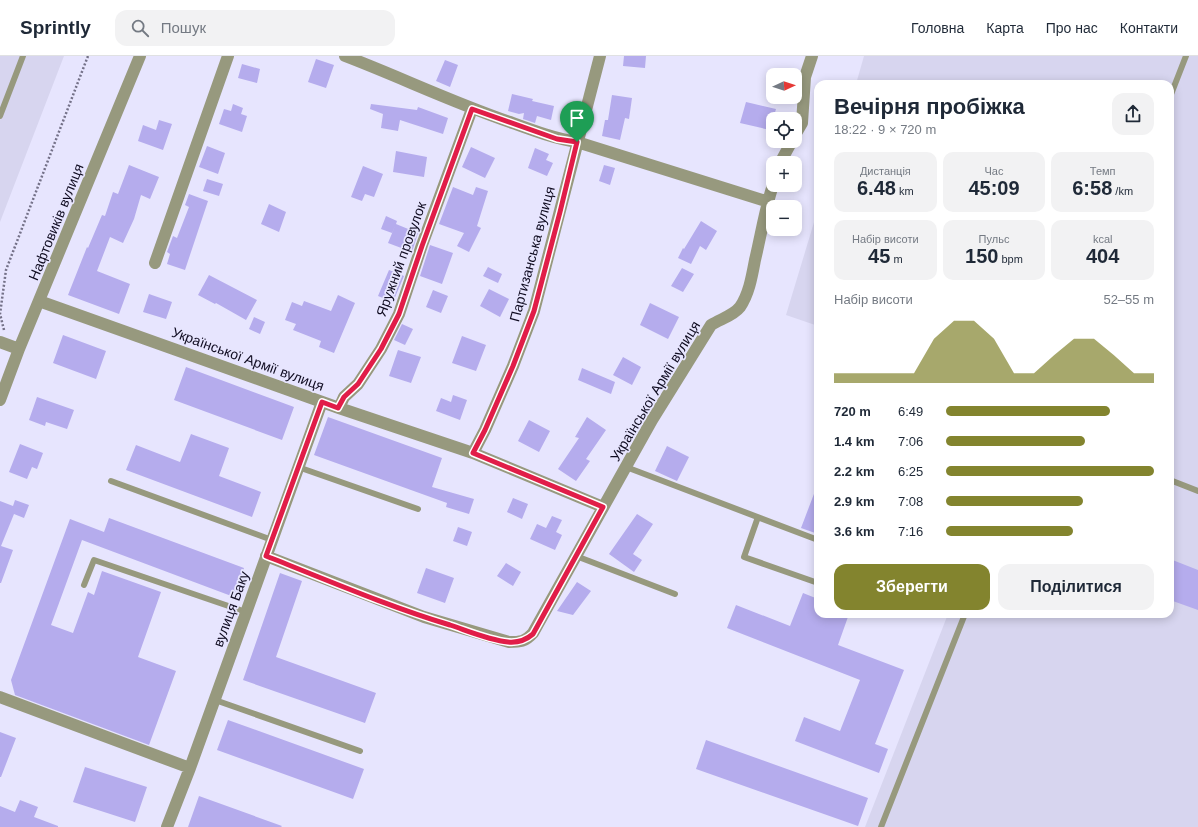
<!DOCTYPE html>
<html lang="uk">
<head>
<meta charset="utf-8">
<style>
  :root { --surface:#fff; --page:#f2f2f3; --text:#1f2937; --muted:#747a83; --line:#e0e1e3; --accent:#83842e }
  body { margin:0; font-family:Helvetica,sans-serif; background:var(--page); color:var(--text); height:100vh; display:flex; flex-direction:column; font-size:15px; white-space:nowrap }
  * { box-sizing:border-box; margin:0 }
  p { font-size:13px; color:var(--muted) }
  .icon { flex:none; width:22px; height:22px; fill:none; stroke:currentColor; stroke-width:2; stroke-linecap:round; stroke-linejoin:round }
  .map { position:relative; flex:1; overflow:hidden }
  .panel { position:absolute; left:814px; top:24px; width:360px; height:538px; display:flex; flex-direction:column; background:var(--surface); border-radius:12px; box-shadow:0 2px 10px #0003 }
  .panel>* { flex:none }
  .needle { width:26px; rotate:87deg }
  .fabs { position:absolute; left:766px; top:12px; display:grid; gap:8px }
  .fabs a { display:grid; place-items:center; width:36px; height:36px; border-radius:8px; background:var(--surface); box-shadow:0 2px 10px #0003; font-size:20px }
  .pin { position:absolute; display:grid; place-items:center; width:34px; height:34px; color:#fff; margin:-41px -17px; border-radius:50% 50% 50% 0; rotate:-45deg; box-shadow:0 0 4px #0007 }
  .pin .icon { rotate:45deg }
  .round { display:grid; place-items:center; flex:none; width:42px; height:42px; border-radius:12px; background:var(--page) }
  .headline { display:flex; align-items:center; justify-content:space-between; height:68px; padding:0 20px }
  h1 { font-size:22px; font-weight:800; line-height:30px }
  .figures { display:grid; grid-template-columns:repeat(3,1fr); gap:6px; height:68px; padding:4px 20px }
  .figures div { display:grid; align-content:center; border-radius:10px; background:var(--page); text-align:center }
  .figures b { font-size:20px; font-weight:800 }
  .figures small { font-size:11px; font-weight:400 }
  .figures p { font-size:11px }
  .chart { height:112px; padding:8px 20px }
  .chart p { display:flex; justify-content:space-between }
  .chart svg { width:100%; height:72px; margin-top:4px; fill:var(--accent); opacity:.7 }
  .primary-button { display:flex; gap:8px; margin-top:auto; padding:8px 20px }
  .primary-button a { flex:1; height:46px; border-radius:12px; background:var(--accent); color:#fff; font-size:16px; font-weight:800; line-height:46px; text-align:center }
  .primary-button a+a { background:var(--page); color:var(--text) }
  ul { padding:0 20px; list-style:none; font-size:13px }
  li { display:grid; grid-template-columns:64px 48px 1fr; align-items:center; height:30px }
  li i { height:10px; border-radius:5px; background:var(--accent) }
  header { display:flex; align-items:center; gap:24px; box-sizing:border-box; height:56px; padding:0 20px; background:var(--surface); border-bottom:1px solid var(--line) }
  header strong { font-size:19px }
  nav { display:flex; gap:22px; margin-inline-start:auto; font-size:14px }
  .search { width:280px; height:36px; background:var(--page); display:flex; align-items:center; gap:10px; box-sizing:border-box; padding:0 14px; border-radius:12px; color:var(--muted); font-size:15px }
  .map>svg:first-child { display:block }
  .built { fill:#d7d5ef }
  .building { fill:#b5aced }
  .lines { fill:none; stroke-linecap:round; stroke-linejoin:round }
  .path { stroke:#747188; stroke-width:2.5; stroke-dasharray:2 2; stroke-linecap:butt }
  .lane { stroke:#97997e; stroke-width:6 }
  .street { stroke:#97997e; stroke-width:12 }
  .route-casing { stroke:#fff; stroke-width:8 }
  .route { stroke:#e11d48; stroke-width:5 }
  .labels { text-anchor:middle; stroke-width:3.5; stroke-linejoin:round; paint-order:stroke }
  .street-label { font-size:14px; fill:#0f0b20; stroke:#e7e5fe }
</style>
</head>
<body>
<header>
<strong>Sprintly</strong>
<div class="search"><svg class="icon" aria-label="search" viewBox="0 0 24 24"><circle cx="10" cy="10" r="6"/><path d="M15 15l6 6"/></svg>Пошук</div>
<nav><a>Головна</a><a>Карта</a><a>Про нас</a><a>Контакти</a></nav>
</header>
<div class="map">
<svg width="1198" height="771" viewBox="0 0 1198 771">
  <rect width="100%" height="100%" fill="#e7e5fe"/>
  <path class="built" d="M 0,0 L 64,0 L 0,166 Z
    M 864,0 L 1198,0 L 1198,771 L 865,771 L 948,558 L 1170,558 L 1170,28 L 856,28 Z
    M 818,153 L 818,270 L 786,259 Z"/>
  <path class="building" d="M 624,0 L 646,0 L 645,12 L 623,10 Z
    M 316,3 L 334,9 L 326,32 L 308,26 Z
    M 445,4 L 458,9 L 450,31 L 436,25 Z
    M 242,8 L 260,13 L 257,27 L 238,22 Z
    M 512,38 L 533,43 L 532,45 L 554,50 L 551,64 L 537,60 L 535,67 L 523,63 L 524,57 L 519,58 L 508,55 Z
    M 612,39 L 632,42 L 629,63 L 625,62 L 620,84 L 602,80 L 605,64 L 608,64 Z
    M 746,46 L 776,53 L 770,74 L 740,67 Z
    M 233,48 L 243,52 L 241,58 L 247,60 L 242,76 L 219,68 L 224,53 L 231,55 Z
    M 371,48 L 417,54 L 418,51 L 448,62 L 443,78 L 400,64 L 398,75 L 381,72 L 383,58 L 370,53 Z
    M 159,64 L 172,68 L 163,94 L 138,85 L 143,69 L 156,74 Z
    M 207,90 L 225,97 L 218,118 L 199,111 Z
    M 471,91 L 495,102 L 485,122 L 462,111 Z
    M 535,92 L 549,98 L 546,104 L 553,107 L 547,120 L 528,112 Z
    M 396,95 L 427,101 L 424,121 L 393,116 Z
    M 129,109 L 159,121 L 150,143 L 141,139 L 134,163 L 123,187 L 110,181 L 97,215 L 130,228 L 119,258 L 68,239 L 87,191 L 88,192 L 102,159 L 105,160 L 113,136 L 118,138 Z
    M 604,109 L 615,112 L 610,129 L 599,125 Z
    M 363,110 L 383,118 L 374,141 L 365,138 L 362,145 L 351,141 Z
    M 207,123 L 223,128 L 219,140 L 203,135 Z
    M 453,131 L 473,139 L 476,131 L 488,135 L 477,170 L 481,172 L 469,196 L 457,190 L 464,177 L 439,168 Z
    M 189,138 L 208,145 L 185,214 L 167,208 L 170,198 L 167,196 L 173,180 L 177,182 L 189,151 L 185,149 Z
    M 269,148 L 286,156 L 279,176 L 261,168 Z
    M 386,160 L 397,165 L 396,168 L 418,177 L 412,196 L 388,187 L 395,170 L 392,177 L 381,173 Z
    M 701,165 L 717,175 L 706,194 L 700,190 L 691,208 L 678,202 L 683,192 L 684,193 Z
    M 430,189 L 453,197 L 442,228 L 420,220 Z
    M 488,211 L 502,218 L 498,227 L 483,220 Z
    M 682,212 L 694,218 L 683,236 L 671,230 Z
    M 389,214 L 404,220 L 393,246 L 378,240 Z
    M 209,219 L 257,244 L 246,264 L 216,247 L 215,248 L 198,239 Z
    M 489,233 L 509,243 L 500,261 L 480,250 Z
    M 433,234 L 448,240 L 441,257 L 426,251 Z
    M 149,238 L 172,246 L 166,263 L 143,256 Z
    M 338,239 L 355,247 L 334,297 L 319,291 L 321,285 L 293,274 L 296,268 L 285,264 L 292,246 L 302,250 L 304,245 L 331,255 Z
    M 650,247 L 679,261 L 668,283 L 640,269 Z
    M 254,261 L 265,266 L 260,278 L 249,273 Z
    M 402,268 L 413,273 L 405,289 L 394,284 Z
    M 63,279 L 106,295 L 96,323 L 53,307 Z
    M 462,280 L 486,289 L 476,315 L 452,307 Z
    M 398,294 L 421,301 L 411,327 L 389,320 Z
    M 623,301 L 641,311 L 632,329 L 613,319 Z
    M 186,311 L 294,351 L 282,384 L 174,344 Z
    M 582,312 L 615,326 L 611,338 L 578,324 Z
    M 453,339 L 467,344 L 460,364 L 436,355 L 441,342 L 451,346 Z
    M 37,341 L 74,354 L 67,373 L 46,366 L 45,370 L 29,364 Z
    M 328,361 L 442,402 L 432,431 L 474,443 L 469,458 L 446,451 L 447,447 L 314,399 Z
    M 587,361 L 606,374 L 586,403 L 590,405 L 576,425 L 558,413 L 579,382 L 575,381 Z
    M 529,364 L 550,375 L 539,396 L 518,385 Z
    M 191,378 L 229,392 L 219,420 L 261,436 L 252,461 L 126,414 L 136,389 L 180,406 Z
    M 20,388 L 43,397 L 37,413 L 32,411 L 27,423 L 9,416 Z
    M 667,390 L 689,401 L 677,425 L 655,415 Z
    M 817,430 L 818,430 L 818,478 L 801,472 Z
    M 513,442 L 528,448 L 522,463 L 507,456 Z
    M 15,444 L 29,449 L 24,462 L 14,458 L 1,490 L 13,494 L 1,527 L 0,527 L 0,445 L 13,450 Z
    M 637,458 L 653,468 L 633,498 L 642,504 L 634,516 L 609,498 Z
    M 552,460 L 562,464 L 556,476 L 562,479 L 555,494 L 530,483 L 537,468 L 546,472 Z
    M 109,462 L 244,512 L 234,541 L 82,484 L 51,569 L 73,577 L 88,536 L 94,539 L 102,515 L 161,536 L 138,601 L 176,615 L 149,689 L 15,639 L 11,624 L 70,463 L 104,476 Z
    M 458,471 L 472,476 L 467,490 L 453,485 Z
    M 1170,503 L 1198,514 L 1198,554 L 1170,544 Z
    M 506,507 L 521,516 L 513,530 L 497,520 Z
    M 426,512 L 454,522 L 445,547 L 417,537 Z
    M 280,517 L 302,525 L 276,601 L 376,637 L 365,667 L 243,624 Z
    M 577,526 L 591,535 L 573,559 L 557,555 Z
    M 803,537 L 818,543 L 818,558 L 849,558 L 838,589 L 904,614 L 875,688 L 888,693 L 879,717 L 795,685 L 804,661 L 840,675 L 860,624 L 727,572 L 736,549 L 790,570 Z
    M 228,664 L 364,713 L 353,743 L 217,694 Z
    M 0,676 L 16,682 L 1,721 L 0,721 Z
    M 706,684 L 868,742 L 858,770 L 696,713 Z
    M 85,711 L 147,731 L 135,766 L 73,746 Z
    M 199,740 L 282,770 L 281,771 L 188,771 Z
    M 20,744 L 38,751 L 34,761 L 58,770 L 58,771 L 0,771 L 0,750 L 15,756 Z"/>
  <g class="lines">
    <path class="path" d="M 4,274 L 0,258 L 6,214 L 88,0"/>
    <path class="lane" d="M 1170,41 L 1186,0
      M 0,60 L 23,0
      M 298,411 L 418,453
      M 626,411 L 818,484
      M 1170,424 L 1198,435
      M 111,425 L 272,484
      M 758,461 L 744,501 L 818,527
      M 576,500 L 675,538
      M 84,529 L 94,504 L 246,556
      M 906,558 L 909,559
      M 215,644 L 360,695
      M 881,771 L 965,558"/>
    <path class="street" d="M 345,0 C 400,21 454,47 510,66 C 532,74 553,82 577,86 L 769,146
      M 795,79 L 802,67 L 805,21 L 812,0
      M 780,107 L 792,85
      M 155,207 L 228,0
      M 39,245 L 339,352 L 473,397 L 603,451
      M 0,286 L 19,293
      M 0,344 L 19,293 L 140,0
      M 339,352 L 344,341 L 358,328 L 381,293 L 399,258 L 422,189 L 472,53
      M 473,397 L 485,374 L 513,310 L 534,255 L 600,0
      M 266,500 L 424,561 L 509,586 C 520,586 525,586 533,577 L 652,364 L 711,269 C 720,263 733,260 740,251 C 749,238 752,220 755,204 C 761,179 765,153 773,129
      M 0,641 L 190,712
      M 167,771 L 190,712 L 322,346"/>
  </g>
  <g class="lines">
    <defs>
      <path id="route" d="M 472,53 L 557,83 L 577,86 L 560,156 L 534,255 L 513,310 L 485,374 L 473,397 L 603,451 L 533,578 C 526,584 518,587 508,586 C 489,584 468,575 450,569 C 387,550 327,524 266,500 L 322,346 L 338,352 L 344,341 L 358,328 L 381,293 L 399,258 L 422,190 Z"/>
    </defs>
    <use href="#route" class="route-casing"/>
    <use href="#route" class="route"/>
  </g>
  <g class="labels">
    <g class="street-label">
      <text transform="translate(56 166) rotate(-68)" y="5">Нафтовиків вулиця</text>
      <text transform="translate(532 198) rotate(-75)" y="5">Партизанська вулиця</text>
      <text transform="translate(401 203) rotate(-70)" y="5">Яружний провулок</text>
      <text transform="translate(248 303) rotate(20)" y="5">Української Армії вулиця</text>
      <text transform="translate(655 335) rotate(-59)" y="5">Української Армії вулиця</text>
      <text transform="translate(231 553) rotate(-70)" y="5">вулиця Баку</text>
    </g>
  </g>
</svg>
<div class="fabs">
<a><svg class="needle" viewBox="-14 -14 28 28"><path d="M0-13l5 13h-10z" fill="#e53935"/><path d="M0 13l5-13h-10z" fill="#747a83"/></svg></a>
<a><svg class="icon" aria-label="locate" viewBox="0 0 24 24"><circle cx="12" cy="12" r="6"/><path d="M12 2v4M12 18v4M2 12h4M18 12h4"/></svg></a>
<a>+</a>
<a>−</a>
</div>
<div class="pin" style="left:577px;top:86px;background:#1e9e55"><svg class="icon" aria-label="arrive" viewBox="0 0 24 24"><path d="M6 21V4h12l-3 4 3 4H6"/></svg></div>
<section class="panel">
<div class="headline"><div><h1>Вечірня пробіжка</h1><p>18:22 · 9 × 720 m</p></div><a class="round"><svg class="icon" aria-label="share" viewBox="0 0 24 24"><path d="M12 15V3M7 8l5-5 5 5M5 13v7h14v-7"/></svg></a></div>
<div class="figures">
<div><p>Дистанція</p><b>6.48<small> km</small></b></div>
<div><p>Час</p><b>45:09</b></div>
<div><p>Темп</p><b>6:58<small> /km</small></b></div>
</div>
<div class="figures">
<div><p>Набір висоти</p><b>45<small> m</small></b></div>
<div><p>Пульс</p><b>150<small> bpm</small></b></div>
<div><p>kcal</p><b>404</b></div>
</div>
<div class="chart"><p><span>Набір висоти</span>52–55 m</p>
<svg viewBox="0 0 160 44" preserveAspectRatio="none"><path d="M0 44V38L10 38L20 38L30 38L40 38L50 17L60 6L70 6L80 17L90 38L100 38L110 27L120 17L130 17L140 27L150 38L160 38V44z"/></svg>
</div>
<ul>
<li><b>720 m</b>6:49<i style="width:79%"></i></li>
<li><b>1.4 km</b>7:06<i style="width:67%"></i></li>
<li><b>2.2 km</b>6:25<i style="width:100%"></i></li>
<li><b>2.9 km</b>7:08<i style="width:66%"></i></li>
<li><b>3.6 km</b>7:16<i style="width:61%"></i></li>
</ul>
<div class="primary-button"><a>Зберегти</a><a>Поділитися</a></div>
</section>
</div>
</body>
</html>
